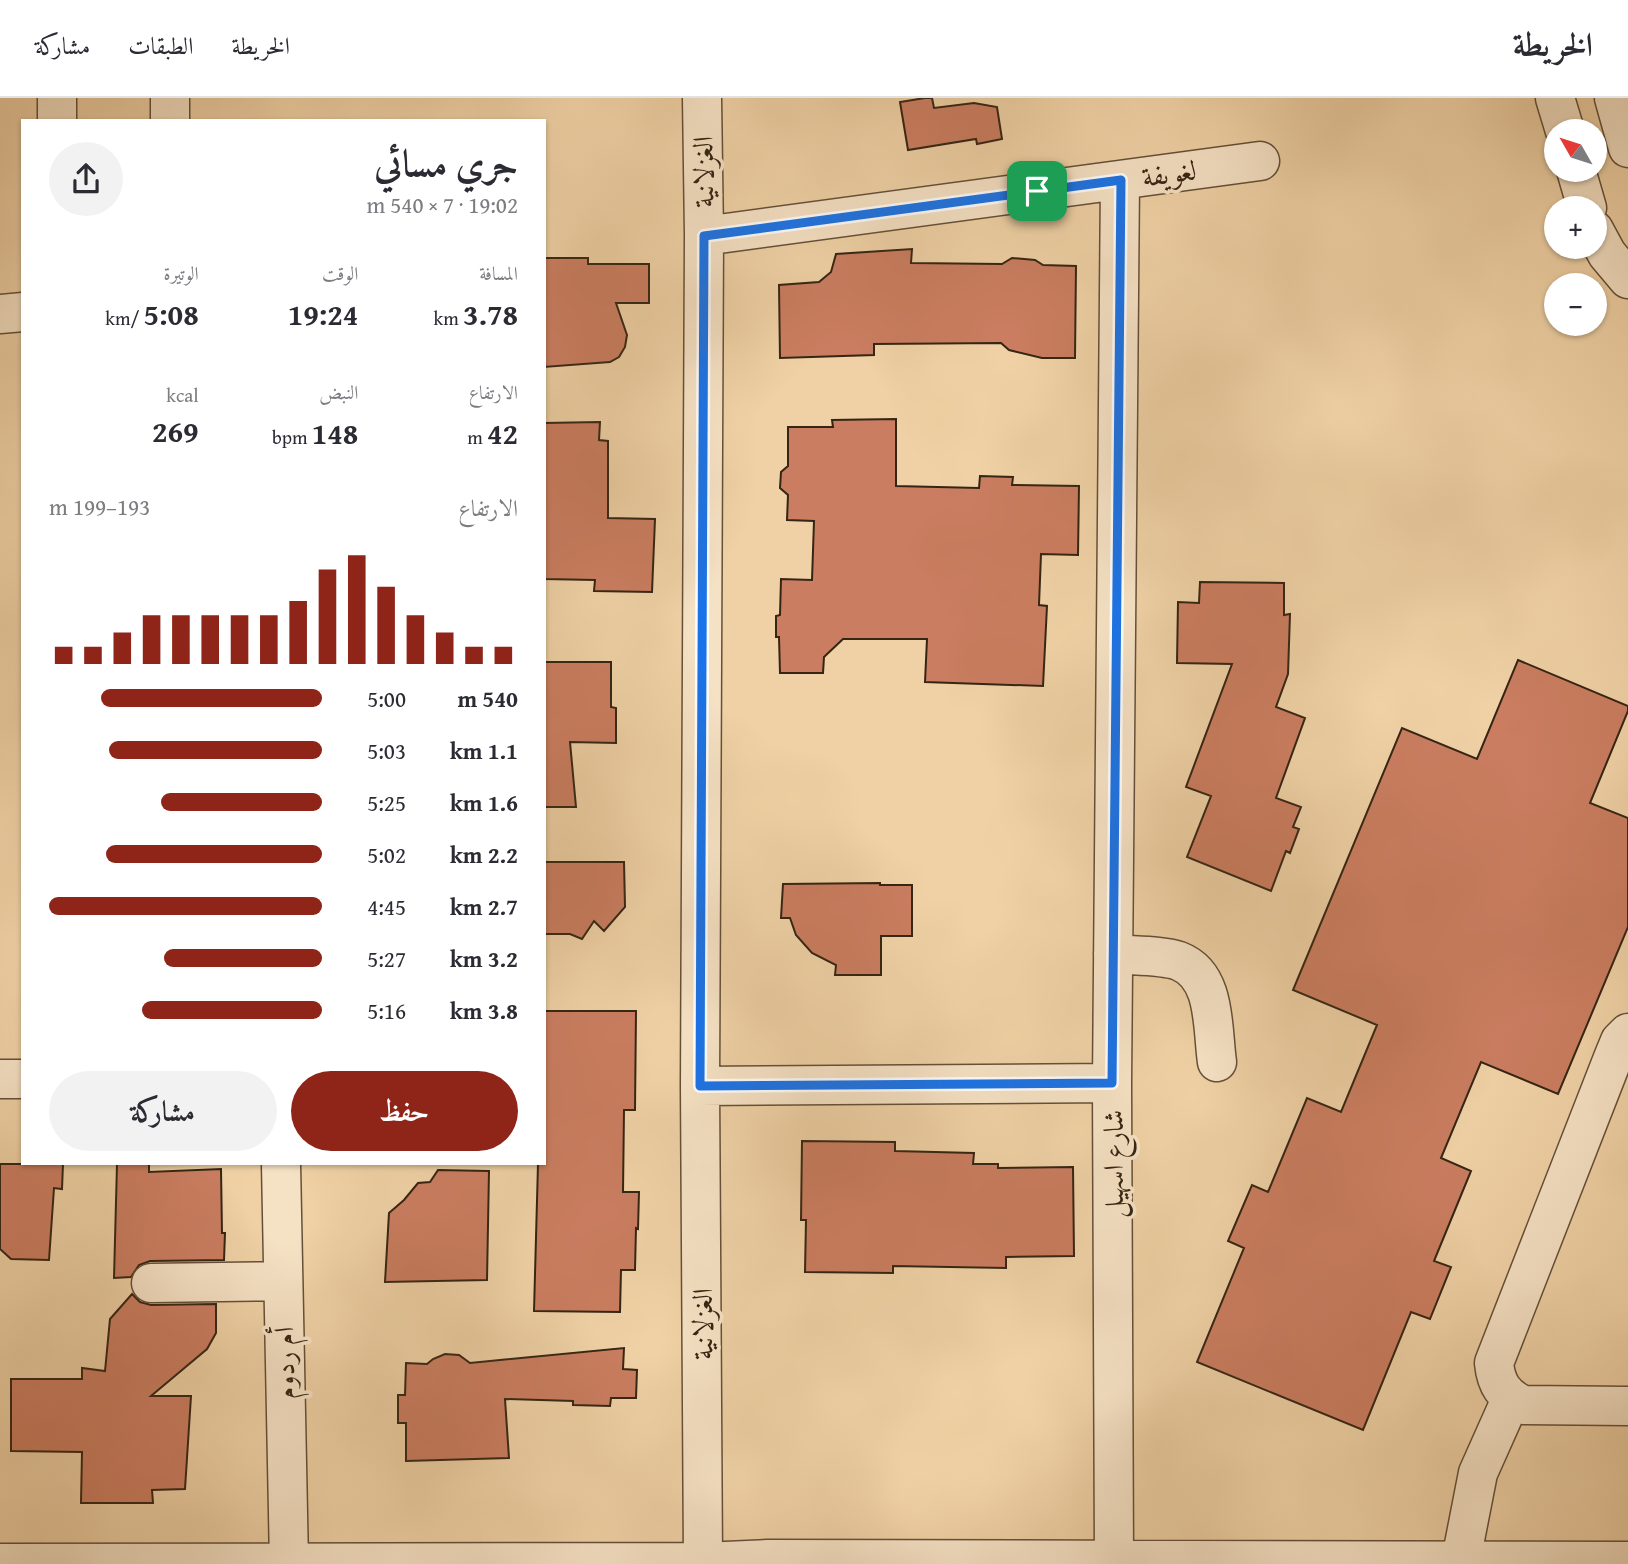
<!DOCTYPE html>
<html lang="ar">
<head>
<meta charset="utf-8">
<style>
  :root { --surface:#fff; --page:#f2f2f3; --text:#2b2b33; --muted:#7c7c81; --line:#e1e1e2; --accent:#8f2418 }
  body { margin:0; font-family:"Gentium Book Plus",Amiri,serif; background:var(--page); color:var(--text); direction:rtl; height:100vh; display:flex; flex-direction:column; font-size:26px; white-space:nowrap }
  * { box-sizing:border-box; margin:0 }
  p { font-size:23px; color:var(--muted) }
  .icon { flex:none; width:38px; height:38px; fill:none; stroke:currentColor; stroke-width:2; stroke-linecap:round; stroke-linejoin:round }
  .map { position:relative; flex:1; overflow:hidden; direction:ltr }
  .drawer { position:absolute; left:21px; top:21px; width:525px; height:1046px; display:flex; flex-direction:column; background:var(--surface); border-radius:0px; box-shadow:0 2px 5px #0004; direction:rtl }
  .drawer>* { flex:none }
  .needle { width:46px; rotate:309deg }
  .fabs { position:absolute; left:1544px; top:21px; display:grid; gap:14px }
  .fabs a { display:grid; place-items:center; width:63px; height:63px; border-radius:50%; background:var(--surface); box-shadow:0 2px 5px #0004; font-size:35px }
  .pin { position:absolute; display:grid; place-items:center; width:60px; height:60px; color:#fff; margin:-30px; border-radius:14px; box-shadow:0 4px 10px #0006 }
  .round { display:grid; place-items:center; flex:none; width:74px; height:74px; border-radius:37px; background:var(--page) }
  .summary { display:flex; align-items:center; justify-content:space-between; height:119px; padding:0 28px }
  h1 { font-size:38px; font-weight:800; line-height:52px }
  .stats { display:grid; grid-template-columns:repeat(3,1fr); gap:10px; height:119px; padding:7px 28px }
  .stats div { display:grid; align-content:center }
  .stats b { font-size:30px; font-weight:800 }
  .stats small { font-size:19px; font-weight:400 }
  .stats p { font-size:19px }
  .chart { height:196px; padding:14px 28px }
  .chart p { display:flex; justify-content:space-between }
  .chart svg { width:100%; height:126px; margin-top:7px; stroke:var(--accent); stroke-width:6 }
  .action { display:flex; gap:14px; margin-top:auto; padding:14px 28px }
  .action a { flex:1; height:80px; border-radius:42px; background:var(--accent); color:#fff; font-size:28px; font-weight:800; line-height:80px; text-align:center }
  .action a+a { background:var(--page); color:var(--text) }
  ul { padding:0 28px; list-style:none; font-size:23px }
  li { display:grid; grid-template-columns:112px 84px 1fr; align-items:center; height:52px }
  li i { height:18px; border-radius:9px; background:var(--accent) }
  header { display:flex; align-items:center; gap:42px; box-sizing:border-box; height:98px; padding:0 35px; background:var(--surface); border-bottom:2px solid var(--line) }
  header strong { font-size:33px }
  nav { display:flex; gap:38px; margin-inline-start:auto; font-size:24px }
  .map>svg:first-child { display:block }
  .building { fill:#ca7d60; stroke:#352514; stroke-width:2 }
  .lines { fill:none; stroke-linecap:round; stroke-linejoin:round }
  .minor-casing { stroke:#645038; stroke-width:41 }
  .minor { stroke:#f5e1c4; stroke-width:38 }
  .route-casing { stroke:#fff; stroke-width:14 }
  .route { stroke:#1a73e8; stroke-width:9 }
  .labels { text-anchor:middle; stroke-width:7; stroke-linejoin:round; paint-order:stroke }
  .street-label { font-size:28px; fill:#352514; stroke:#f5e1c4 }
</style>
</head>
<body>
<header>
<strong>الخريطة</strong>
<nav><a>الخريطة</a><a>الطبقات</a><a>مشاركة</a></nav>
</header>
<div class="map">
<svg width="1628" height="1466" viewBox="0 0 1628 1466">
  <rect width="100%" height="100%" fill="#efd1a5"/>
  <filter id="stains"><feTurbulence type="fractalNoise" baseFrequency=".00286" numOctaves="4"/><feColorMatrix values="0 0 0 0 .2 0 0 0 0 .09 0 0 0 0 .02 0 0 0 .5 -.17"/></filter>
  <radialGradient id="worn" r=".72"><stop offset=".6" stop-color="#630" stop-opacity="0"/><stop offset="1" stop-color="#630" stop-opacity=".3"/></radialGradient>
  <path class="building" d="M 925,0 L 932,0 L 934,10 L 974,5 L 997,9 L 1002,41 L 977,46 L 976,41 L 908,52 L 900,4 Z
    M 912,151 L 911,165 L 1002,166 L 1012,160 L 1035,162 L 1043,167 L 1076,168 L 1075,260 L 1042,260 L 1009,252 L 1001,245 L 874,246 L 874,257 L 780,260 L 779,187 L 819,184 L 831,174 L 836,156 Z
    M 544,160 L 588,160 L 588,166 L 649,166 L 649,205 L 616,205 L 627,237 L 625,249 L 619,259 L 610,264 L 544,269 Z
    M 896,321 L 896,388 L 979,390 L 980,378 L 1013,379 L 1012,387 L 1079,388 L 1078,457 L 1041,456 L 1039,507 L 1047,508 L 1043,588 L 925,584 L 927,541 L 843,541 L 824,559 L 823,575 L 780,575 L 779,539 L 776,539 L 776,518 L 780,517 L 781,481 L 812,482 L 814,423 L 787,422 L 788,397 L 780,390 L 781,374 L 788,368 L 788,329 L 833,329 L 832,322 Z
    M 600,324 L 599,342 L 608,343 L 608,420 L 655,421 L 652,494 L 594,493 L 595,482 L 544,481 L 544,325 Z
    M 1200,484 L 1284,485 L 1284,517 L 1290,516 L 1288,576 L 1276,609 L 1305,620 L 1276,700 L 1301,709 L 1293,729 L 1299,731 L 1290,755 L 1286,753 L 1271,793 L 1187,759 L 1211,698 L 1186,689 L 1232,566 L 1177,565 L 1178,504 L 1199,505 Z
    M 1518,562 L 1628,608 L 1628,613 L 1590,705 L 1628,720 L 1628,829 L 1558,996 L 1481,964 L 1441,1060 L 1471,1073 L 1434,1163 L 1451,1169 L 1430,1221 L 1411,1214 L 1363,1332 L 1197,1264 L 1244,1150 L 1228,1143 L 1252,1087 L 1268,1094 L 1307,1000 L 1341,1014 L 1377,927 L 1293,892 L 1402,630 L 1477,661 Z
    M 544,564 L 611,564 L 611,609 L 616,610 L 616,645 L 570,644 L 576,709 L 544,709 Z
    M 544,764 L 624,764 L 625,809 L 604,833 L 594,823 L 582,841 L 570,836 L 544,836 Z
    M 880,785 L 880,787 L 912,787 L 912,838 L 881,838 L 881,877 L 835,877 L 836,867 L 812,855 L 796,837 L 790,820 L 781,820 L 783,786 Z
    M 544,913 L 636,913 L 635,1012 L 624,1012 L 623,1094 L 639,1094 L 638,1131 L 636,1130 L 635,1172 L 621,1172 L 620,1214 L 534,1213 L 538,1066 L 544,1066 Z
    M 802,1043 L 895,1044 L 895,1053 L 974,1055 L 973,1066 L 998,1066 L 998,1070 L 1073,1069 L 1074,1158 L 1006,1159 L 1006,1170 L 893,1168 L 893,1175 L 805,1174 L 806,1122 L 801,1122 Z
    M 0,1066 L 63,1066 L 62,1091 L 54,1090 L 49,1162 L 11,1161 L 0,1151 Z
    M 117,1066 L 149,1066 L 149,1074 L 221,1071 L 222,1135 L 225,1135 L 224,1162 L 150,1163 L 139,1167 L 131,1179 L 114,1180 Z
    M 438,1072 L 489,1073 L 487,1182 L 385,1184 L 389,1115 L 404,1102 L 418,1085 L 430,1084 Z
    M 132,1196 L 140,1204 L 151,1207 L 216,1206 L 216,1235 L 207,1251 L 151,1298 L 191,1298 L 185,1391 L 152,1392 L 153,1405 L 81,1405 L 82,1354 L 11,1353 L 11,1281 L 82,1281 L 82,1270 L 105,1273 L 110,1221 Z
    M 624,1250 L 623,1271 L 637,1272 L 636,1300 L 611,1300 L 610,1308 L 573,1307 L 573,1303 L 505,1301 L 509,1360 L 406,1363 L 406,1325 L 398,1325 L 398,1297 L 405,1297 L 406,1265 L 427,1266 L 433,1261 L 445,1256 L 459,1257 L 470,1265 Z"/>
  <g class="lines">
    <defs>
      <path id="minor" d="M 702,0 L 704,138 L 700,988 L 703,1464
        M 1555,0 L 1565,33
        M 1614,0 L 1628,50
        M 57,23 L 57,0
        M 170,23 L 170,0
        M 1576,72 L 1587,110
        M 1594,132 L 1607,156 L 1628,181
        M 704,138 L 1260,63
        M 0,216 L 23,214
        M 1113,856 C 1132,858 1162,857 1179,863 C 1217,878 1212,930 1217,964
        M 1628,935 L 1620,943 L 1613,960 L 1494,1265 C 1496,1286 1504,1298 1523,1307 L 1628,1308
        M 0,981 L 23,981
        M 700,988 L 1112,985
        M 281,1066 L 289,1465
        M 151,1185 L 282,1183
        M 1114,1462 L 1112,985 L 1120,82
        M 1461,1462 L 1478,1375 L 1511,1301
        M 0,1465 L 703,1464 L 768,1461 L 1628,1463"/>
    </defs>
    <use href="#minor" class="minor-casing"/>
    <use href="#minor" class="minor"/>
  </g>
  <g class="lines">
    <defs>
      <path id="route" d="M 1121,82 L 1112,985 L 700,988 L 704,138 Z"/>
    </defs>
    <use href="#route" class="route-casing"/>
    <use href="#route" class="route"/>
  </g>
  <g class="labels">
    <g class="street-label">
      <text transform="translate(703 74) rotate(-91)" y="10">الغزلانية</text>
      <text transform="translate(1169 75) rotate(-8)" y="10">لغويفة</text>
      <text transform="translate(1113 1066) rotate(-90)" y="10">شارع اسهيل</text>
      <text transform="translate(702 1226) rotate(-90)" y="10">الغزلانية</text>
      <text transform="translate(284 1265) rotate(-91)" y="10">أم ردوم</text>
    </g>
  </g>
  <rect width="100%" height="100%" filter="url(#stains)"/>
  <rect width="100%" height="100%" fill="url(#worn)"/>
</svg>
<div class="fabs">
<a><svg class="needle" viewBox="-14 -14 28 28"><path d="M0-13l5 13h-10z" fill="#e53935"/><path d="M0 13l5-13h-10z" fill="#7c7c81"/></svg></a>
<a>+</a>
<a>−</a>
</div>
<div class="pin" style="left:1037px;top:93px;background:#1e9e55"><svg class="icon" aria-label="arrive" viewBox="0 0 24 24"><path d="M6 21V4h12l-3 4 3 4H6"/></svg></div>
<section class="drawer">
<div class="summary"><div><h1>جري مسائي</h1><p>19:02 · 7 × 540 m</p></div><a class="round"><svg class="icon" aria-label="share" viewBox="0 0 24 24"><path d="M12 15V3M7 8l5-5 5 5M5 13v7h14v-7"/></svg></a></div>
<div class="stats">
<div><p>المسافة</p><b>3.78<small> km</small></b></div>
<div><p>الوقت</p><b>19:24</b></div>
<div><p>الوتيرة</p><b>5:08<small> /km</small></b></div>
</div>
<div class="stats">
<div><p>الارتفاع</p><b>42<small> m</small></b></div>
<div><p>النبض</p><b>148<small> bpm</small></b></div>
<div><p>kcal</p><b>269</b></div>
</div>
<div class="chart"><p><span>الارتفاع</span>193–199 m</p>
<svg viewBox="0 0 160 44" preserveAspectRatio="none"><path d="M5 44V38M15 44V38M25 44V33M35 44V27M45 44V27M55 44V27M65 44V27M75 44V27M85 44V22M95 44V11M105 44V6M115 44V17M125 44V27M135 44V33M145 44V38M155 44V38"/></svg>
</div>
<ul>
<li><b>540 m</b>5:00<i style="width:81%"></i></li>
<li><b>1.1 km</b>5:03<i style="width:78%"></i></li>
<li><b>1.6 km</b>5:25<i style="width:59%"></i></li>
<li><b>2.2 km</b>5:02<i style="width:79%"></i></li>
<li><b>2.7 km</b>4:45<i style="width:100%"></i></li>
<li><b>3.2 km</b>5:27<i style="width:58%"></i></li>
<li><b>3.8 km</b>5:16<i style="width:66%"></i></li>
</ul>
<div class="action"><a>حفظ</a><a>مشاركة</a></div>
</section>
</div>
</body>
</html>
